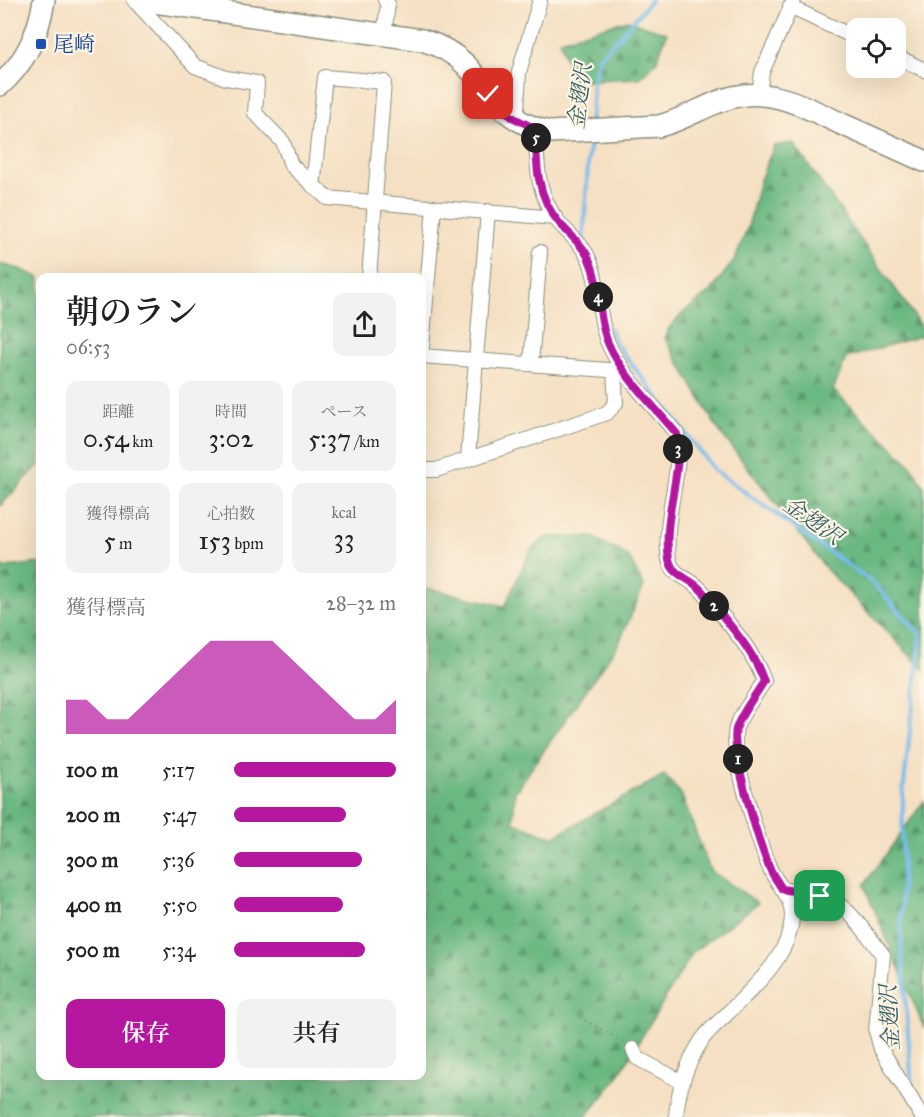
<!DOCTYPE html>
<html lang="ja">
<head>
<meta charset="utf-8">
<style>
  :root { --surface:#fff; --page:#f2f2f2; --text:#222; --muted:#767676; --accent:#b5179e }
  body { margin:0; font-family:"IM FELL Great Primer","Noto Serif JP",serif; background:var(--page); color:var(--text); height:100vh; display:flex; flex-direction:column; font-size:22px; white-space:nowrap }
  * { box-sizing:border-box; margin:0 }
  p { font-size:20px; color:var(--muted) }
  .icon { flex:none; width:33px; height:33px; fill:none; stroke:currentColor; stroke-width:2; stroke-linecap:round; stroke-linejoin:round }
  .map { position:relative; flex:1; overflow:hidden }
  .panel { position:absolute; left:36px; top:273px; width:390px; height:807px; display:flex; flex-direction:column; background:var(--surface); border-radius:12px; box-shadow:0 6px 24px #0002 }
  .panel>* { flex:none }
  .tools { position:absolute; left:846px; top:18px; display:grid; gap:12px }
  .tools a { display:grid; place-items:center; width:60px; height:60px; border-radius:12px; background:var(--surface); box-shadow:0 6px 24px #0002; font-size:30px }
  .pin { position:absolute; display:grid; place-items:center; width:51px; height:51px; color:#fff; margin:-26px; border-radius:12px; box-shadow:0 3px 9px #0006 }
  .km { position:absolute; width:30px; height:30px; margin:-15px; border-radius:50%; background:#222; color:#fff; font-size:16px; line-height:30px; text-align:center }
  .round { display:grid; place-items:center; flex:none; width:63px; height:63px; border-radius:12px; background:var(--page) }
  .head { display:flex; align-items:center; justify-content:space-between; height:102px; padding:0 30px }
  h1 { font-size:33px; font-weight:600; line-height:45px }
  .metrics { display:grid; grid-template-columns:repeat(3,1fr); gap:9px; height:102px; padding:6px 30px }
  .metrics div { display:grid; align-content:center; border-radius:12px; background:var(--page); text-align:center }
  .metrics b { font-size:26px; font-weight:600 }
  .metrics small { font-size:16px; font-weight:400 }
  .metrics p { font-size:16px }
  .chart { height:168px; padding:12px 30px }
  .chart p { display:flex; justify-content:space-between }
  .chart svg { width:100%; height:108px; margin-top:6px; fill:var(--accent); opacity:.7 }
  .primary-button { display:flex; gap:12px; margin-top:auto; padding:12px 30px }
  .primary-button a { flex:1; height:69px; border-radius:12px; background:var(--accent); color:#fff; font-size:24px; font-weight:600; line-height:69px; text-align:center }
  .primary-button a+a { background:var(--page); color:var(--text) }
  ul { padding:0 30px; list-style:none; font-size:20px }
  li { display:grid; grid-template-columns:96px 72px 1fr; align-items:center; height:45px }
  li i { height:15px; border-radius:8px; background:var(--accent) }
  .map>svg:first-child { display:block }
  .forest { fill:url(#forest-firs); stroke:#457a5b; stroke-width:1.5 }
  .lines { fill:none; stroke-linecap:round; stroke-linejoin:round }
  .stream { stroke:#76bced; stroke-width:4 }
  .street-casing { stroke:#8a8e7c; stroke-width:16 }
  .primary-casing { stroke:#8a8e7c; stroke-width:24 }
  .path { stroke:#8a8e7c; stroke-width:2; stroke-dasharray:1.5 4.5; stroke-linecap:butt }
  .street { stroke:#fff; stroke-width:14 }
  .primary { stroke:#fff; stroke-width:21 }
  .route-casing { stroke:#fff; stroke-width:12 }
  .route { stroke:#b5179e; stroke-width:8 }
  .transit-dot { fill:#1a4fb4; stroke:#fcf5e5; stroke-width:2 }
  .labels { text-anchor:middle; stroke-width:4.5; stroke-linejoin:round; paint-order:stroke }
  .transit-label { font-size:21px; fill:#164399; stroke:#fcf5e5; text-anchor:start }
  .water-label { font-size:22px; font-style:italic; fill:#355d62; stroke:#fcf5e5 }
</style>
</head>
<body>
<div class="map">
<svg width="924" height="1117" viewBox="0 0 924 1117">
  <defs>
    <pattern id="forest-firs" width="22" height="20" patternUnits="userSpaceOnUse" patternTransform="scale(1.5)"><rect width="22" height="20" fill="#6bb882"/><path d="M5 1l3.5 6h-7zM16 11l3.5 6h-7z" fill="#57976b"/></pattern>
  </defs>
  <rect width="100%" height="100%" fill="#fcf5e5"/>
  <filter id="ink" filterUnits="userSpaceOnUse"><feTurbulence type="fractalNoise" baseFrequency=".0167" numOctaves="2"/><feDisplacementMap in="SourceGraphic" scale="12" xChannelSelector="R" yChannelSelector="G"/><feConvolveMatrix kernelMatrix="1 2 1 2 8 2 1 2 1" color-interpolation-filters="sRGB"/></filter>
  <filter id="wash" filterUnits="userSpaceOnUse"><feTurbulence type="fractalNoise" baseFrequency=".008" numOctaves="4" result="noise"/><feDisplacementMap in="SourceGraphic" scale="24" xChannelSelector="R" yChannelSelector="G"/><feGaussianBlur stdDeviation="1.35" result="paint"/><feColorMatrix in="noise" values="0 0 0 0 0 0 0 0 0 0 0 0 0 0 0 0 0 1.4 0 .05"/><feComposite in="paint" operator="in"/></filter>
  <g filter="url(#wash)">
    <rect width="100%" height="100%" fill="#f5e0c3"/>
    <path class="forest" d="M 627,20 L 667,33 L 656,62 L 639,78 L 572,81 L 560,40 Z
      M 793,143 L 924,330 L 924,335 L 846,358 L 833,390 L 910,464 L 924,487 L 924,670 L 828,571 L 717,428 L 665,338 L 669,328 L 684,312 L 711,291 L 735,259 L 748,227 L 760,180 L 774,146 Z
      M 0,264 L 20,269 L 40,278 L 40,464 L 0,506 Z
      M 546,537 L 593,537 L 628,556 L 644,586 L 619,643 L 515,792 L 513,822 L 553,837 L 664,775 L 681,794 L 710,870 L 758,903 L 693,952 L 615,1081 L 586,1117 L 0,1117 L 0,568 L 40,563 L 40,1076 L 422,1076 L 422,587 L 505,606 L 530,551 Z
      M 924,801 L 924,1028 L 864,885 Z"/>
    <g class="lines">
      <path class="stream" d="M 591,122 L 593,84 L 599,57 L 621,35 L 651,0
        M 583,242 L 590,135
        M 610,328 L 616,344 L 715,471 L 872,582 L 921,635 L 903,793 L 901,937 L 912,1089"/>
    </g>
  </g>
  <g filter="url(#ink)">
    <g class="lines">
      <defs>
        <path id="street" d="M 134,0 L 195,66 L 226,78 L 257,83 L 255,113 L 283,142 L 291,165 L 327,198 L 555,218
          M 790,7 L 856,38
          M 384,34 L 388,4 L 385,0
          M 896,56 L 924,70
          M 759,95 L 762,72 L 794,0
          M 512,117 L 517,109 L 519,72 L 540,0
          M 536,129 C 537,164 536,195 560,224 C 569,234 584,246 589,259 C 601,286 597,317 608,343 C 621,375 655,407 677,434 C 683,473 662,519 669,559 C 672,575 687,577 698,587 C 705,593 710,601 716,608 C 735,631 754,653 764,681 C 755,697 742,711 736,728 C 729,749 760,846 770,869 C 778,886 793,897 792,918 C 789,959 751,989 724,1017 C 716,1024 708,1031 702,1040 C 687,1063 678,1090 676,1117
          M 313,186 L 325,77 L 384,82 L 369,278
          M 422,348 L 434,207
          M 422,356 L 621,371
          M 531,364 L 540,252
          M 468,458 L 488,211
          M 422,470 L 436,470 L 607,413 L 616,403 L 614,371
          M 782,889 C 794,892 807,892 819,895 C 848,902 866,934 883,955 L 876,1031 L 881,1049 L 922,1117
          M 633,1049 L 637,1058 L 682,1082"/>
        <path id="primary" d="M 140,0 L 422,40 C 439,45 454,53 466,65 C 475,74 481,85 489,95 C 506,115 525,127 550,132 L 659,126 C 689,119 714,98 745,95 C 780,91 813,111 844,125 C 871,137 898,149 924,161
          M 0,85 C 25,63 39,33 44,0"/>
      </defs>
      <use href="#street" class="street-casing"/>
      <use href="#primary" class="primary-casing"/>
      <path class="path" d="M 580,1017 L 624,1043"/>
      <use href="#street" class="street"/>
      <use href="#primary" class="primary"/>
    </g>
  </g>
  <g class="lines" filter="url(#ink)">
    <defs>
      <path id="route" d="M 488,94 L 512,117 L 536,129 C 536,164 536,196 560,224 C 569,234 584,246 589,259 C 601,286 597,317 608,343 C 622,376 654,406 677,434 C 683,473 662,519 669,559 C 672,575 687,577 698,587 C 705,593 710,601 716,608 C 735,631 754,653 764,681 C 755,697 741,712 736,729 C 730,749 760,847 770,869 C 773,876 778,882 782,889 L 820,896"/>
    </defs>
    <use href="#route" class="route-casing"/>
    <use href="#route" class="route"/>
  </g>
  <rect class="transit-dot" x="35" y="38" width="12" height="12" rx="3"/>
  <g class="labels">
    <g class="transit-label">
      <text x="53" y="51">尾崎</text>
    </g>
    <g class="water-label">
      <text transform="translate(579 96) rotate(-83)" y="8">金翅沢</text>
      <text transform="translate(813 520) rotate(35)" y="8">金翅沢</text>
      <text transform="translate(889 1018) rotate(-93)" y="8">金翅沢</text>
    </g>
  </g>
</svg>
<div class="tools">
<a><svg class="icon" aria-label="locate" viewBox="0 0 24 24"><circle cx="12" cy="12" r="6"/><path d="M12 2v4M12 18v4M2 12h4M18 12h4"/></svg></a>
</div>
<div class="pin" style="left:820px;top:896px;background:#1e9e55"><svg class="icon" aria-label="arrive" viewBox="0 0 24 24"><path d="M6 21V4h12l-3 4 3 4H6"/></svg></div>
<div class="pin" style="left:488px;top:94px;background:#d93025"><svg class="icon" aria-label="check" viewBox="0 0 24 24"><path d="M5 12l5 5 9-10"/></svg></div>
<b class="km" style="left:738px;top:759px">1</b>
<b class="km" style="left:714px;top:606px">2</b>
<b class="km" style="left:678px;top:449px">3</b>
<b class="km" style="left:598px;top:297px">4</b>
<b class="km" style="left:536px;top:138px">5</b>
<section class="panel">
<div class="head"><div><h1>朝のラン</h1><p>06:53</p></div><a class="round"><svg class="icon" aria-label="share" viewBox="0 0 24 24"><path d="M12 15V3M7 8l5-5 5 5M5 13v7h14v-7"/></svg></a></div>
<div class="metrics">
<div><p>距離</p><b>0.54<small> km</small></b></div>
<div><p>時間</p><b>3:02</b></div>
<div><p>ペース</p><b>5:37<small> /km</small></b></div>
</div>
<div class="metrics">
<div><p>獲得標高</p><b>5<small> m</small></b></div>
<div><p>心拍数</p><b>153<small> bpm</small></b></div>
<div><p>kcal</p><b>33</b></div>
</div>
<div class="chart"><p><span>獲得標高</span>28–32 m</p>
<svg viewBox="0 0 160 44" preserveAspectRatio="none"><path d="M0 44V30L10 30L20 38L30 38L40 30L50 22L60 14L70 6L80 6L90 6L100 6L110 14L120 22L130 30L140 38L150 38L160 30V44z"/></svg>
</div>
<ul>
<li><b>100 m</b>5:17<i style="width:100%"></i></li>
<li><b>200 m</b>5:47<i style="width:69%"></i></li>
<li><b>300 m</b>5:36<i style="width:79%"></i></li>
<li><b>400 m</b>5:50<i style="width:67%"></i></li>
<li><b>500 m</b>5:34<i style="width:81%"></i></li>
</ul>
<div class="primary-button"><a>保存</a><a>共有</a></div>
</section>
</div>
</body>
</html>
